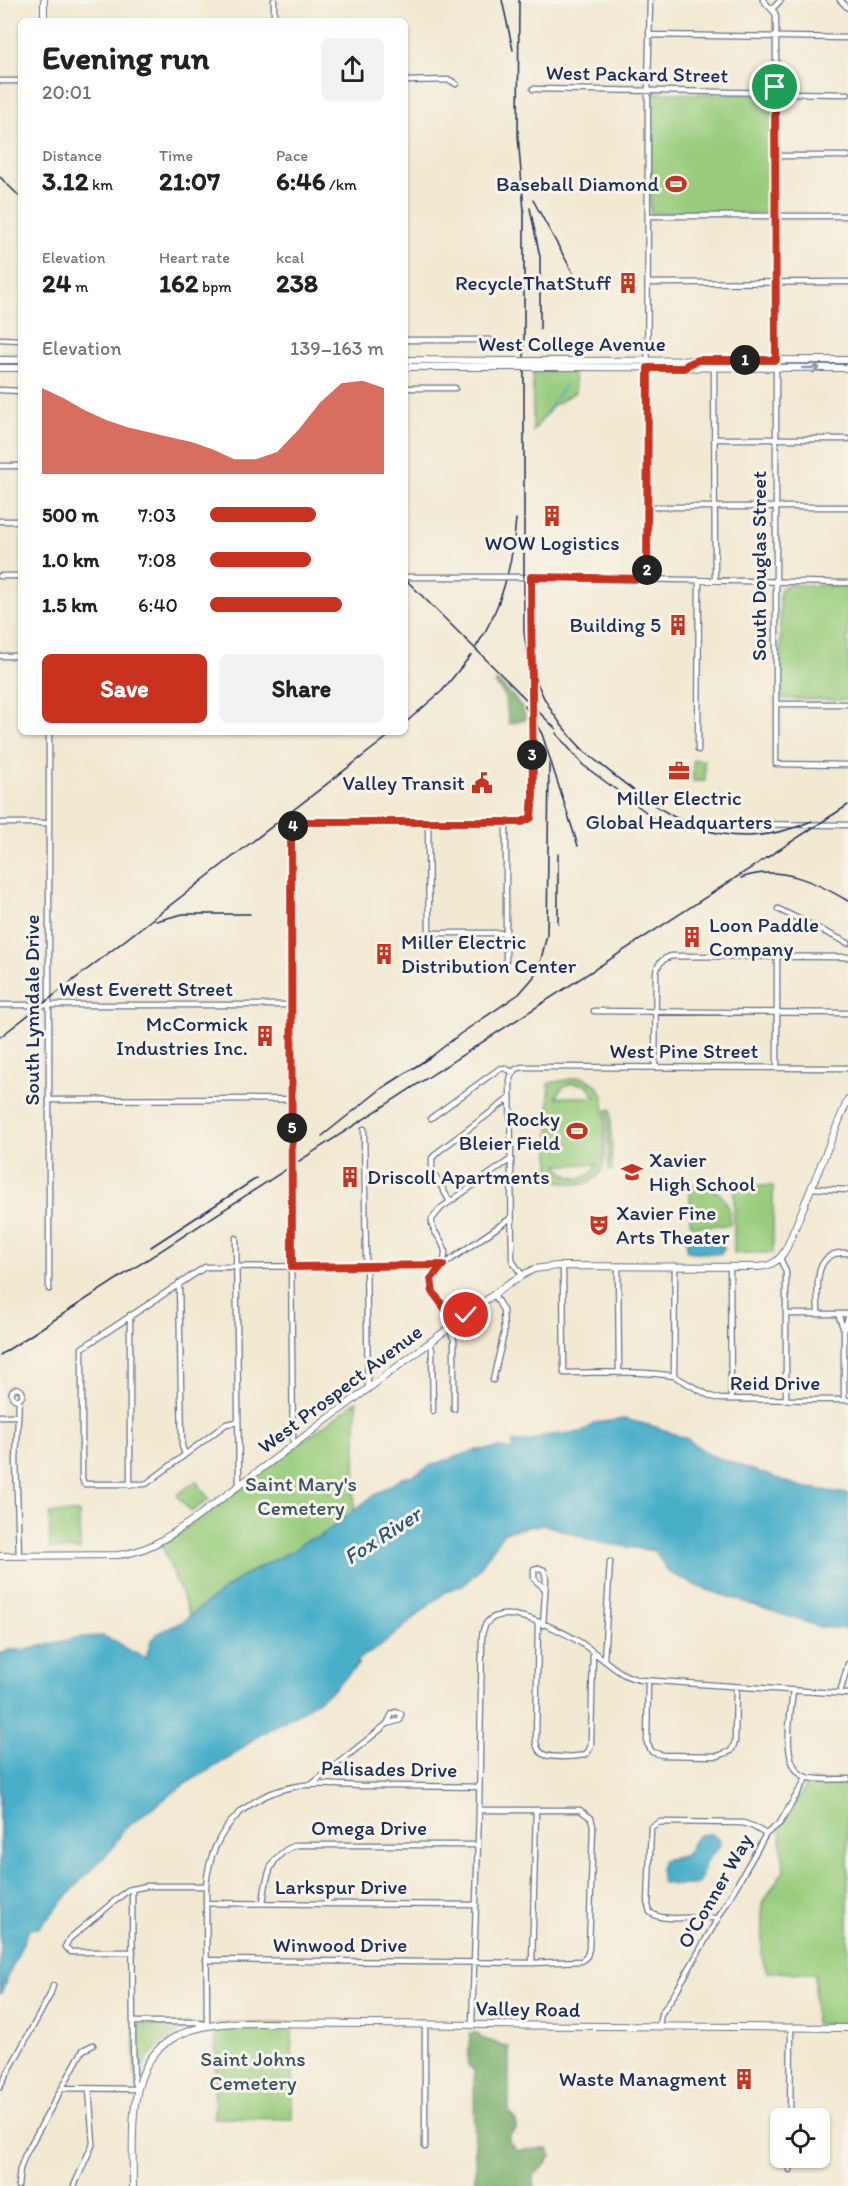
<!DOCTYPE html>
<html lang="en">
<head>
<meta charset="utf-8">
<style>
  :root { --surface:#fff; --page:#f2f2f2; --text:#222; --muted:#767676; --accent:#c8321e }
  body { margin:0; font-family:Itim,sans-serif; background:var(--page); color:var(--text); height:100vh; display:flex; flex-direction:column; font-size:22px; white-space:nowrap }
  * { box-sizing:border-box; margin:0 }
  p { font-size:20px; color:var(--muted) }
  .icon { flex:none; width:33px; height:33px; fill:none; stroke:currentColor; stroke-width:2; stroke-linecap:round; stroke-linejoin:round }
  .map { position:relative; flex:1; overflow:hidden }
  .drawer { position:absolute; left:18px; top:18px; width:390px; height:717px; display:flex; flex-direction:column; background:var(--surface); border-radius:9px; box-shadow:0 2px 4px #0004 }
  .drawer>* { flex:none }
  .tools { position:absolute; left:770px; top:2108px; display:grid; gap:12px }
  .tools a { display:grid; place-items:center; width:60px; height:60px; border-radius:9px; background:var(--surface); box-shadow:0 2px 4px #0004; font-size:30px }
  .pin { position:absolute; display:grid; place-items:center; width:51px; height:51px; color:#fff; margin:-26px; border:3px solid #fff; border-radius:50%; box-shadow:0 2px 6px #0007 }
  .km { position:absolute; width:30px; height:30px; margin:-15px; border-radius:50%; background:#222; color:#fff; font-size:16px; line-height:30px; text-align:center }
  .round { display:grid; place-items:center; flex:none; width:63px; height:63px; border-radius:9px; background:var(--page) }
  .headline { display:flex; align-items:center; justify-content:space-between; height:102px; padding:0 24px }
  h1 { font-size:33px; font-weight:700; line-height:45px }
  .metrics { display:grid; grid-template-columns:repeat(3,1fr); gap:9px; height:102px; padding:6px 24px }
  .metrics div { display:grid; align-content:center }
  .metrics b { font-size:26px; font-weight:700 }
  .metrics small { font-size:16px; font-weight:400 }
  .metrics p { font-size:16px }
  .chart { height:168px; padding:12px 24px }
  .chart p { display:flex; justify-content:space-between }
  .chart svg { width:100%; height:108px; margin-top:6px; fill:var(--accent); opacity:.7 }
  .cta { display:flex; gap:12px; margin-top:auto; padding:12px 24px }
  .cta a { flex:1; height:69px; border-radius:9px; background:var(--accent); color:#fff; font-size:24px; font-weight:700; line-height:69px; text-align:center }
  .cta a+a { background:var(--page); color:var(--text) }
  ul { padding:0 24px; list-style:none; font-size:20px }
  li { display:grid; grid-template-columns:96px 72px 1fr; align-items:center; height:45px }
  li i { height:15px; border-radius:8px; background:var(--accent) }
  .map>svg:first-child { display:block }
  .green { fill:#99cd7d; stroke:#5a7e6e; stroke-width:1.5; fill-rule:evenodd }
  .forest { fill:#7ab06c; stroke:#4a7065; stroke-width:1.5 }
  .water { fill:#4aafc9; stroke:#326f94; stroke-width:1.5 }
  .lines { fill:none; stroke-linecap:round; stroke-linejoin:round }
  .stream { stroke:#4aafc9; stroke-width:1.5 }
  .minor-casing { stroke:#667087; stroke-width:7 }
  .major-casing { stroke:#667087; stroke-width:8 }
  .minor { stroke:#fff; stroke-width:4.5 }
  .major { stroke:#fff; stroke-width:6 }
  .rail { stroke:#1b2f5e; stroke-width:1.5 }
  .minor-bridge-casing { stroke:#667087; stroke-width:7; stroke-linecap:butt }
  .major-bridge-casing { stroke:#667087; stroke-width:8; stroke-linecap:butt }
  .minor-bridge { stroke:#fff; stroke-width:4.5 }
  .major-bridge { stroke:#fff; stroke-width:6 }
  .oneway { stroke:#8d97ae }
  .route-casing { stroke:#fff; stroke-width:12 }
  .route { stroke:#c8321e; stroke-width:8 }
  .labels { text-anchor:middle; stroke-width:6; stroke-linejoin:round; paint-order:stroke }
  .street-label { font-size:21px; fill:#1b2f5e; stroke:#f7f3e8 }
  .poi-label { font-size:21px; fill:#1b2f5e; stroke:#f7f3e8; text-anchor:end }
  .park-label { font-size:21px; fill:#3a5666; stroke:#f7f3e8 }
  .water-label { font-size:22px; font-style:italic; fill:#29557e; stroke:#f7f3e8 }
</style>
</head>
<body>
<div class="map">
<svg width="848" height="2186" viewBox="0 0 848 2186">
  <rect width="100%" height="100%" fill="#f7f3e8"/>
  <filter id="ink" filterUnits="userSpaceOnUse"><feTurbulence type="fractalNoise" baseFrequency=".0167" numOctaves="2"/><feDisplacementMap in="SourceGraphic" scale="12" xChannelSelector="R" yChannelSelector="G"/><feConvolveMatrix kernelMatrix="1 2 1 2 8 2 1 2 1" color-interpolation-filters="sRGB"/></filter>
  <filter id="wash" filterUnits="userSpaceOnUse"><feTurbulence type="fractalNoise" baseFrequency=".008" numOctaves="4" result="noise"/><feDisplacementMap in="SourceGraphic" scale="24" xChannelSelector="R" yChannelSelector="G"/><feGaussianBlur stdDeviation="1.35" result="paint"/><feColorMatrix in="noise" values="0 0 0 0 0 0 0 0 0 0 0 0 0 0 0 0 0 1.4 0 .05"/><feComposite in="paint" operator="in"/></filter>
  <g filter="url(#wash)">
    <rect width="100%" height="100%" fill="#f2e9d2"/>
    <path class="green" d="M 650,93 L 772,95 L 773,213 L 650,213 Z
      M 574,371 L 575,392 L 553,406 L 533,431 L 533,372 Z
      M 789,585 L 848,586 L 848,700 L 784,699 L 781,697 L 780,591 L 783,587 Z
      M 693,760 L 704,760 L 705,781 L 693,781 Z
      M 581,1077 C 590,1080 598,1084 602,1094 C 606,1103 606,1158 603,1167 C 600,1174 594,1180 587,1183 C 575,1187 562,1180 550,1180 L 549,1083 ZM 572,1083 L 587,1085 L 596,1097 L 556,1097 L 563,1087 ZM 597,1164 C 590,1183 567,1182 558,1165 Z
      M 611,1109 L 612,1170 L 609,1170 L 607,1110 Z
      M 690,1186 C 718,1186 731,1197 730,1225 L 693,1226 L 690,1222 Z
      M 734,1186 L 773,1186 L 773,1253 L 734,1253 Z
      M 357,1401 L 354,1511 L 318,1539 L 309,1539 L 292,1551 L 241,1577 L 190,1615 L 162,1546 Z
      M 196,1481 L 209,1499 L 191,1512 L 177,1495 Z
      M 50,1513 L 79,1513 L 80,1550 L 50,1548 Z
      M 809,1781 L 848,1781 L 848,2024 L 815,2024 L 815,1973 L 767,1972 L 762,1958 L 762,1904 L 784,1870 L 780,1827 Z
      M 292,2023 L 292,2119 L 214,2118 L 216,2024 Z
      M 194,2024 C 165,2040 154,2043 138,2075 L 135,2075 L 135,2027 L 138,2025 Z"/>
    <path class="forest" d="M 497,681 C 506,691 526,705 525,720 L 509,724 L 505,696 L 495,683 Z
      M 470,2033 L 477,2033 L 481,2038 L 509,2047 L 509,2113 L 516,2121 L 516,2130 L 509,2136 L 509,2142 L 516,2150 L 548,2149 L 551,2156 L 546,2164 L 534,2175 L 534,2186 L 475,2186 L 474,2071 L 468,2065 Z"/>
    <path class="water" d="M 687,1233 L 706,1239 L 721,1236 L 724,1248 L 721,1253 L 717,1254 L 687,1251 Z
      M 624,1419 L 656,1427 L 687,1439 L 710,1455 L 802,1487 L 848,1494 L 848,1629 L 820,1627 L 699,1587 L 668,1572 L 655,1551 L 597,1542 L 543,1524 L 504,1532 L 477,1572 L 464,1584 L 445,1592 L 377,1649 L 363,1656 L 358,1660 L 358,1665 L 331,1691 L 305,1709 L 256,1737 L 231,1757 L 185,1784 L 123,1830 L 111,1850 L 83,1878 L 48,1918 L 38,1928 L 29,1929 L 0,1995 L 0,1654 L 9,1650 L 26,1650 L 80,1637 L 103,1636 L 117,1642 L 126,1649 L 146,1658 L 151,1640 L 156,1634 L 182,1622 L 241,1577 L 292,1551 L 309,1539 L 318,1538 L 370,1498 L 402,1478 L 414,1475 L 432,1465 L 477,1450 L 502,1448 L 513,1451 L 513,1442 L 529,1442 L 543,1436 L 582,1432 L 595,1423 Z
      M 712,1834 L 720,1840 C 720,1851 713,1852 707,1860 C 702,1867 703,1877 698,1884 C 691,1886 668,1886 662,1882 L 660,1869 L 663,1860 L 684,1856 C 697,1844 688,1833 712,1834 Z"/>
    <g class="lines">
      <path class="stream" d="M 0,353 L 21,352
        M 544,416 L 566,384"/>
    </g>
  </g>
  <g filter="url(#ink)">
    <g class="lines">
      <defs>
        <path id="minor" d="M 274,0 L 274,21
          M 763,0 L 775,13 L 776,17 L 776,764 L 848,765
          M 840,0 L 848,8
          M 772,9 L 781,0
          M 649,35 L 848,38
          M 0,81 L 21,81
          M 405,81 L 450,80 L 456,84
          M 533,89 L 848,94
          M 776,156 L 848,156
          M 648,216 L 848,216
          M 648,283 L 848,282
          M 0,339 L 21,340
          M 405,340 L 490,340
          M 714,366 L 715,580
          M 405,388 L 455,388
          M 0,390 L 21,391
          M 715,439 L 848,439
          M 0,466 L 21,466
          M 648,507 L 848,507
          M 0,521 L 21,521
          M 0,576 L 21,576
          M 405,577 L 496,577
          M 516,577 L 848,583
          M 647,579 L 648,90 L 650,0
          M 0,656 L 21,656
          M 776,704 L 848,704
          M 49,732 L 49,1289
          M 698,750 L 699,580
          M 428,822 L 429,933 L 506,933
          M 506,822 L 506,960
          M 0,823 L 49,823
          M 708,824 L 848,825
          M 778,909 L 848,943
          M 777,957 L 777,1068
          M 0,1005 L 291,1005
          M 594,1011 L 848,1013
          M 655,1067 L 656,972 C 658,963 663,958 672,956 L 848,957
          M 49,1100 L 292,1099
          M 431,1118 L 499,1069 L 504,1068 L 513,1072
          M 364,1129 L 368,1390
          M 811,1188 L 848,1190
          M 450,1202 L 432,1170 L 432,1158 L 439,1151 L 510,1098
          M 236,1238 L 239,1484
          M 780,1258 L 786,1272 L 786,1399
          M 563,1266 L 564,1373 C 601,1373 638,1370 674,1376 L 710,1396 L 720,1399 L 848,1400
          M 618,1266 L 619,1373
          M 730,1267 L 731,1399
          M 522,1275 L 513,1262 L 512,1258 L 510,1081 C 511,1072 516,1067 525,1067 L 848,1068
          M 179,1283 L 182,1446 L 185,1454
          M 786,1314 L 848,1314
          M 818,1314 C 818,1289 811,1250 848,1253
          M 838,1314 L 844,1330
          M 130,1315 L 130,1485
          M 455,1323 C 446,1311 422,1289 434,1273 C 440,1266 445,1264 445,1253 C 445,1239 430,1233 432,1219 L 441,1208 L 511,1159
          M 449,1328 L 454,1340 L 454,1409
          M 430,1342 L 432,1350 L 433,1411
          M 674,1376 L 675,1266
          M 493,1380 L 504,1333 L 503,1310 L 494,1295
          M11.5 1394a5.5 5.5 0 1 1 11 0a5.5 5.5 0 1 1-11 0Z
          M 844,1400 L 844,1330 L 848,1318
          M 0,1416 L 18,1416
          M 237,1422 L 226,1424 L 146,1484 L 84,1484 L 82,1478 L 82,1348 L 205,1267 L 443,1265 L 511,1218
          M 293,1444 L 290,1164 L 291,830 L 296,824 L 300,822 L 522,822 L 531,818 L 533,796 L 531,577
          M 19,1556 L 16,1460 L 19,1399
          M 538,1623 L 536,1742 C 537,1747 538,1751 543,1754 C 549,1758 581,1758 587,1753 C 590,1750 590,1748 591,1744 L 593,1652
          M 543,1625 L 546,1579 L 544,1570 L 539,1568 L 534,1569 L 534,1579 L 545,1589
          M 604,1660 L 610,1562
          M 648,1681 L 647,1743 L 652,1752 L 662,1755 L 718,1756 L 731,1751 L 735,1742 L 736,1687
          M 793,1691 C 791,1713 779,1767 806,1777 C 818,1781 835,1779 848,1779
          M 840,1693 L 848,1664
          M 396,1712 L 401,1714 L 400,1720 L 387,1724 L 392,1714 Z
          M 311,1785 L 387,1724
          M 206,1903 L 476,1905
          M 263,1903 C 266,1878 269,1854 297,1845 L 478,1845
          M 718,1919 C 699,1914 663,1924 650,1912 L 648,1905 L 651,1827 L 660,1822 L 743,1823 L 752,1826 L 766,1834
          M 133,1952 L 71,1952 L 65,1947 L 69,1939 L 128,1890 L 147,1886 L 206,1886
          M 206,1960 L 532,1963 L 582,1961 L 587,1956 L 589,1949 L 593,1826 L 591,1818 L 580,1810 L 479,1810
          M 532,1963 L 536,1810
          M 133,2022 L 196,2022 L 207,2025 L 206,1886 C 211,1828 248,1792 305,1785 C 326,1783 348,1786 369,1786 C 406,1786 443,1786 479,1787
          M 472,2025 L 479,1810 L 482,1638 C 484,1591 557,1628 578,1641 C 594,1651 607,1664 623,1674 C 629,1677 634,1679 641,1680 L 848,1694
          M 659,2026 L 661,2014 L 674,1995 L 766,1834 L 780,1823 L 807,1777
          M 0,2087 L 50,1995 L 53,1986
          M 63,2088 L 136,2089 L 134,2081 L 133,2043 L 132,1889
          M 790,2118 L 791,2027
          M 425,2147 L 425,2024
          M 790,2170 L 790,2157
          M 18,2186 L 20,2169 L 25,2155 L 83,2050 L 93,2045
          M 74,2186 L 93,2143 L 89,2089"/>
        <path id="major" d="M 44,0 L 44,21
          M 0,360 L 21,360
          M 405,360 L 501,361
          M 544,361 L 848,360
          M 405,367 L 501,367
          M 544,367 L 848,368
          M 0,368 L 21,368
          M 0,1556 L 118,1555 C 148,1552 169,1536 193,1520 L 509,1283 L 534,1269 L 557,1266 L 758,1267 C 773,1266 781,1259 787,1247 L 848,1099
          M 133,2186 C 132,2097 126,2026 239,2023 L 848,2028"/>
      </defs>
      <use href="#minor" class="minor-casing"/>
      <use href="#major" class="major-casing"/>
      <use href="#minor" class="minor"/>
      <use href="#major" class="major"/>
      <path class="rail" d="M 502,0 L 513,50
        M 519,0 L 518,135 L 524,211 L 524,632 C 529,681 552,719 586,753
        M 0,177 L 21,198
        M 533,200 L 578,282
        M 530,208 L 540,257 L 540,329
        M 405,579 L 556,729
        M 476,647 C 501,609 513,564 516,519
        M 525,706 L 542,734 L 578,846
        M 405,723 L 442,691 L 471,655
        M 556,733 L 583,765 L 662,824
        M 580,748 C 655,807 711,864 812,821
        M 558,854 L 558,923
        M 741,878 C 779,864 816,882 848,901
        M 156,921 L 183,914 L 250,914
        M 0,1037 L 394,732
        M 322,1136 L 381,1089 L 432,1056 L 460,1034 L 519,994 L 533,978 L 540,963 L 547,935 L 549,763
        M 151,1247 L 257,1178
        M 0,1355 L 848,805"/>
      <defs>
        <path id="minor-bridge" d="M 496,577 L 516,577"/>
        <path id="major-bridge" d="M 501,361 L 544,361
          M 501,367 L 544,367"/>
      </defs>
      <use href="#minor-bridge" class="minor-bridge-casing"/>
      <use href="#major-bridge" class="major-bridge-casing"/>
      <use href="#minor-bridge" class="minor-bridge"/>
      <use href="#major-bridge" class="major-bridge"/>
    </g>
    <defs><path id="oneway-shaft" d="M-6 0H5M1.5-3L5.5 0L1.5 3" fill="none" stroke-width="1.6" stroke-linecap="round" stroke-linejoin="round" transform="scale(1.5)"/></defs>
    <use class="oneway" href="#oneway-shaft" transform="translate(811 368)"/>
  </g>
  <g class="lines" filter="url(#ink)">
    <defs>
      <path id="route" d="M 466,1315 L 455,1323 L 433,1292 L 431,1279 L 443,1265 L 292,1267 L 291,830 L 296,824 L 300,822 L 522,822 L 531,818 L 533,796 L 531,577 L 647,579 L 648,368 L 685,368 L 687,365 L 698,360 L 776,360 L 775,87"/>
    </defs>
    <use href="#route" class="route-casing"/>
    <use href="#route" class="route"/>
  </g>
  <defs>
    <symbol id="stadium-bare" viewBox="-9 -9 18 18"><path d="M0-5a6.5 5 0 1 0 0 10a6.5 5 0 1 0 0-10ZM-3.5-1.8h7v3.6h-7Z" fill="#c8321e" stroke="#f7f3e8" stroke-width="2.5" paint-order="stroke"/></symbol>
    <symbol id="building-bare" viewBox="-9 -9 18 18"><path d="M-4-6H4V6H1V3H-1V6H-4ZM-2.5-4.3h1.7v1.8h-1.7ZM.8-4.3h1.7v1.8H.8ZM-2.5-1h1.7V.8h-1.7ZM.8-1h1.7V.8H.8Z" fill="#c8321e" stroke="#f7f3e8" stroke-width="2.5" paint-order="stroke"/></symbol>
    <symbol id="office-bare" viewBox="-9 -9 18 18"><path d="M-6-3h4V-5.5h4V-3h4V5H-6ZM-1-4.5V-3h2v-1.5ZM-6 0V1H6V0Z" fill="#c8321e" stroke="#f7f3e8" stroke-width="2.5" paint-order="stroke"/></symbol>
    <symbol id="civic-bare" viewBox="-9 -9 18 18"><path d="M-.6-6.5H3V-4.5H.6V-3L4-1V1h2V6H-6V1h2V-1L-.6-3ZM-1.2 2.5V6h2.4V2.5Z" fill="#c8321e" stroke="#f7f3e8" stroke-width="2.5" paint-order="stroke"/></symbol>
    <symbol id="school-bare" viewBox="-9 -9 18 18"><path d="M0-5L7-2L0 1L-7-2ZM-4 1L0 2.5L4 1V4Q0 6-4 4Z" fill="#c8321e" stroke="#f7f3e8" stroke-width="2.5" paint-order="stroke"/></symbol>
    <symbol id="theatre-bare" viewBox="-9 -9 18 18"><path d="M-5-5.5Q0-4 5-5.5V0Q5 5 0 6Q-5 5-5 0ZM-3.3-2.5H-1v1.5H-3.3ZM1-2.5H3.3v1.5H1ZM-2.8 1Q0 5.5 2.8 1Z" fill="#c8321e" stroke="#f7f3e8" stroke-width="2.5" paint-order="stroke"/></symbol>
  </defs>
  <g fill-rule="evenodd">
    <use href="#stadium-bare" x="661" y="169" width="30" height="30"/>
    <use href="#building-bare" x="613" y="268" width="30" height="30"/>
    <use href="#building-bare" x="537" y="501" width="30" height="30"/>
    <use href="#building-bare" x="663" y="610" width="30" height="30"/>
    <use href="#office-bare" x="664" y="756" width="30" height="30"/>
    <use href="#civic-bare" x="467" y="768" width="30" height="30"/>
    <use href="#building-bare" x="677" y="922" width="30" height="30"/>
    <use href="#building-bare" x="369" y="939" width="30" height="30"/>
    <use href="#building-bare" x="250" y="1021" width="30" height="30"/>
    <use href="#stadium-bare" x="562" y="1116" width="30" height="30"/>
    <use href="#school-bare" x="617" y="1157" width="30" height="30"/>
    <use href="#building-bare" x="335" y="1162" width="30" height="30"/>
    <use href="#theatre-bare" x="584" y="1210" width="30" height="30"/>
    <use href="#building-bare" x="729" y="2064" width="30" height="30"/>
  </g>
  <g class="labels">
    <g class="street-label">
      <text transform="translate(637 74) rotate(1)" y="7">West Packard Street</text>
      <text x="572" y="351">West College Avenue</text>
      <text transform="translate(759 566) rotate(-90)" y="7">South Douglas Street</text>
      <text x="146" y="996">West Everett Street</text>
      <text transform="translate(32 1010) rotate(-90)" y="7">South Lynndale Drive</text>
      <text x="684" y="1058">West Pine Street</text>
      <text x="775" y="1390">Reid Drive</text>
      <text transform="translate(340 1389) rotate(-37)" y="7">West Prospect Avenue</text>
      <text transform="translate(389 1769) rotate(1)" y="7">Palisades Drive</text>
      <text x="369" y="1835">Omega Drive</text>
      <text x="341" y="1894">Larkspur Drive</text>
      <text transform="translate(715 1891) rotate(-60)" y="7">O'Conner Way</text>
      <text x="340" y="1952">Winwood Drive</text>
      <text transform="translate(528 2009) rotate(1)" y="7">Valley Road</text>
    </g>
    <g class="poi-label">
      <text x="659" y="191">Baseball Diamond</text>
      <text x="611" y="290">RecycleThatStuff</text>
      <text x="552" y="550" text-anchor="middle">WOW Logistics</text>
      <text x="661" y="632">Building 5</text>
      <text x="465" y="790">Valley Transit</text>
      <text x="679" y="805" text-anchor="middle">Miller Electric<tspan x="679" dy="24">Global Headquarters</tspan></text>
      <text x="709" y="932" text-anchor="start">Loon Paddle<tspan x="709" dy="24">Company</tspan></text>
      <text x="401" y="949" text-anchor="start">Miller Electric<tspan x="401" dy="24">Distribution Center</tspan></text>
      <text x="248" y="1031">McCormick<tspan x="248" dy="24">Industries Inc.</tspan></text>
      <text x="560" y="1126">Rocky<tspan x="560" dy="24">Bleier Field</tspan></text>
      <text x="649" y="1167" text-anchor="start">Xavier<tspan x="649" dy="24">High School</tspan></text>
      <text x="367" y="1184" text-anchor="start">Driscoll Apartments</text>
      <text x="616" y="1220" text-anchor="start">Xavier Fine<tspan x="616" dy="24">Arts Theater</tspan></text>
      <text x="727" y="2086">Waste Managment</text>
    </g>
    <g class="park-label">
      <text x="301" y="1491">Saint Mary's<tspan x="301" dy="24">Cemetery</tspan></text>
      <text x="253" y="2066">Saint Johns<tspan x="253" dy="24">Cemetery</tspan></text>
    </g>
    <g class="water-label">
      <text transform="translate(382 1535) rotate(-33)" y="8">Fox River</text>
    </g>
  </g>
</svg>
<div class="tools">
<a><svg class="icon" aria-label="locate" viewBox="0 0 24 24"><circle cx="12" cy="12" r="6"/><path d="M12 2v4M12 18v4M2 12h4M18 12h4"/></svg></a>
</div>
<div class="pin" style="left:775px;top:87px;background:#1e9e55"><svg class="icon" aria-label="arrive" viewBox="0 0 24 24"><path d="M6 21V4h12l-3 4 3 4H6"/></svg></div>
<div class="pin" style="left:466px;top:1315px;background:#d93025"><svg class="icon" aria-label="check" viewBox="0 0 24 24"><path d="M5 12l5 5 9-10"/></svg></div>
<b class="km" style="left:745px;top:360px">1</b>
<b class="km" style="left:647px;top:570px">2</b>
<b class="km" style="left:532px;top:755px">3</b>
<b class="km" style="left:293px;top:826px">4</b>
<b class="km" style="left:292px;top:1128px">5</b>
<section class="drawer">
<div class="headline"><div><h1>Evening run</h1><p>20:01</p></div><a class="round"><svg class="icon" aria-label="share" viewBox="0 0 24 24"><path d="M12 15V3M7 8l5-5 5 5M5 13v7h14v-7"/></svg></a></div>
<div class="metrics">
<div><p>Distance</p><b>3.12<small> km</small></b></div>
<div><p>Time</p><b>21:07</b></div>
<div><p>Pace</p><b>6:46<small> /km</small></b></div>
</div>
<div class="metrics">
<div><p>Elevation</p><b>24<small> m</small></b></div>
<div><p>Heart rate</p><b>162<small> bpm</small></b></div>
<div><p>kcal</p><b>238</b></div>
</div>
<div class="chart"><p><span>Elevation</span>139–163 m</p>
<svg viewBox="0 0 160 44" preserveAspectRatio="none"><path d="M0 44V9L10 13L20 18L30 22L40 25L50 27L60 29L70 31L80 34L90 38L100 38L110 35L120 26L130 15L140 7L150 6L160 9V44z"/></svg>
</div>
<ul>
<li><b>500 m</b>7:03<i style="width:61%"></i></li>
<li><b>1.0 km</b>7:08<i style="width:58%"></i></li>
<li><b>1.5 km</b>6:40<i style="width:76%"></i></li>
</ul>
<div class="cta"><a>Save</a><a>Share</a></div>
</section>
</div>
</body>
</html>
